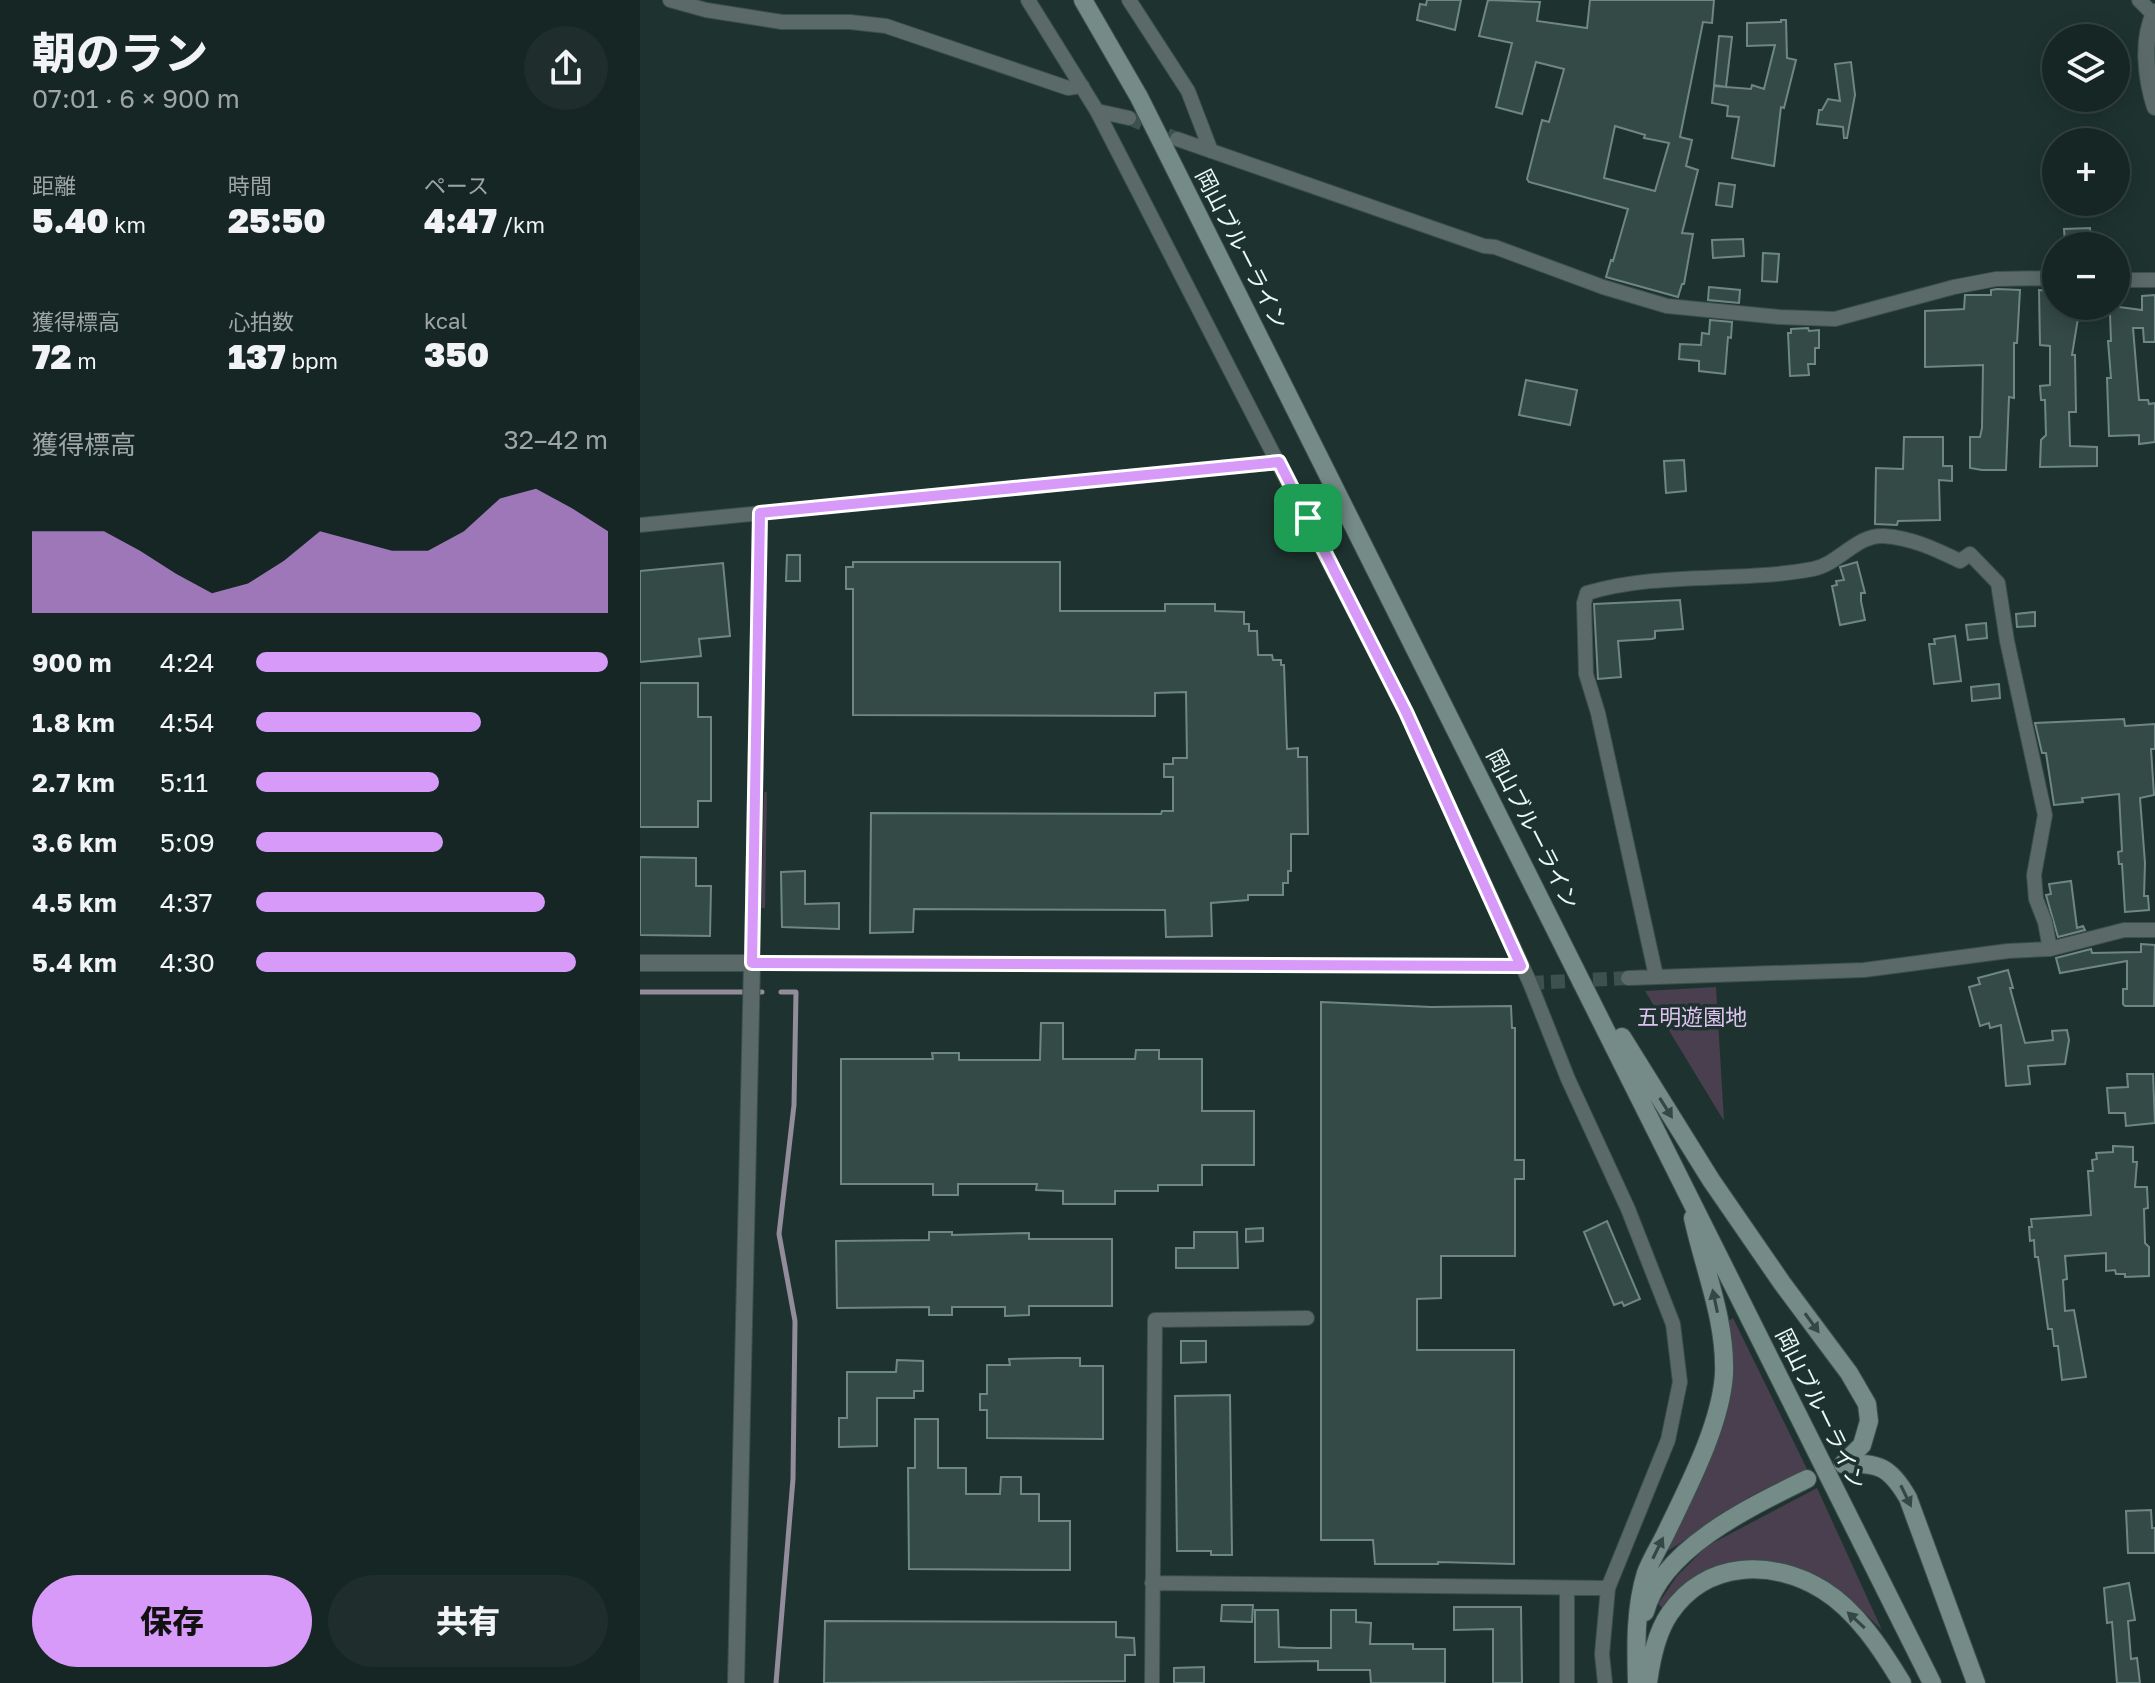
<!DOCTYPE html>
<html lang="ja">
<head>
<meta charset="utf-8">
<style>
  :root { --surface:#162624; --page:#1f2e2c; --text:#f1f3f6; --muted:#9ea5a6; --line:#354341; --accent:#d89af8 }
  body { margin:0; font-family:"Golos Text","Noto Sans JP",sans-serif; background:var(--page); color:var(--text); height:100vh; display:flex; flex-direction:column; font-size:30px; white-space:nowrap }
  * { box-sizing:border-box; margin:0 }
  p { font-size:26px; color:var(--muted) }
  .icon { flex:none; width:44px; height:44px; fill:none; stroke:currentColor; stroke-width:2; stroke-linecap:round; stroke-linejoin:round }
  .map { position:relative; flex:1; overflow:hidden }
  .details { display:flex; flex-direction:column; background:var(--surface); width:640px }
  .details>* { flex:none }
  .buttons { position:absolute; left:1402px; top:24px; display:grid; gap:16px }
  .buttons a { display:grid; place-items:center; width:88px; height:88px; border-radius:50%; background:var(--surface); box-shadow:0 4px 20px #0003,0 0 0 2px var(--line); font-size:40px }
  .pin { position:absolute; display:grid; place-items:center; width:68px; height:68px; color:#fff; margin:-34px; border-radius:16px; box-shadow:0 4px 12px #0006 }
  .round { display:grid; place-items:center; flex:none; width:84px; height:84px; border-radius:42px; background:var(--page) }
  .head { display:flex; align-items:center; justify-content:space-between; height:136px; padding:0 32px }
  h1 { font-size:44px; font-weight:800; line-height:60px }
  .metrics { display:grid; grid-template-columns:repeat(3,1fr); gap:12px; height:136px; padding:8px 32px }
  .metrics div { display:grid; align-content:center }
  .metrics b { font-size:34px; font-weight:800 }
  .metrics small { font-size:22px; font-weight:400 }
  .metrics p { font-size:22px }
  .chart { height:224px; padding:16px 32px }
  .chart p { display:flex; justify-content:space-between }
  .chart svg { width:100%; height:144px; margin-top:8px; fill:var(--accent); opacity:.7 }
  .button { display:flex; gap:16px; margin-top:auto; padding:16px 32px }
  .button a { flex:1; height:92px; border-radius:48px; background:var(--accent); color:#111; font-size:32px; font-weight:800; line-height:92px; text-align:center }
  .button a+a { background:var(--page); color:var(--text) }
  ul { padding:0 32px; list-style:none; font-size:26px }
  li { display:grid; grid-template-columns:128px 96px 1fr; align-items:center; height:60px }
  li i { height:20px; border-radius:10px; background:var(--accent) }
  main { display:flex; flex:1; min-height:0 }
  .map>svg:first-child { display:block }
  .green { fill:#493f4e }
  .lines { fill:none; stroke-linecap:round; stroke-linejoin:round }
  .stream { stroke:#928c9b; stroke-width:5 }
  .building { fill:#344a47; stroke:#6f8784; stroke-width:2; fill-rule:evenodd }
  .minor-tunnel { stroke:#3d514e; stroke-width:14; stroke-dasharray:14 7; stroke-linecap:butt }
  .minor-casing { stroke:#3b4f4c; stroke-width:16 }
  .tertiary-casing { stroke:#3b4f4c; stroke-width:18 }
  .secondary-casing { stroke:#3b4f4c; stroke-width:20 }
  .minor { stroke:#5b6a68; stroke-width:14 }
  .tertiary { stroke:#5b6a68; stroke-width:16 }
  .secondary { stroke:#748b88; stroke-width:18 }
  .oneway { fill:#344946 }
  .route-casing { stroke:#fff; stroke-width:16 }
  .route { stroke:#d89af8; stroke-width:10 }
  .labels { text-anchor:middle; stroke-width:7; stroke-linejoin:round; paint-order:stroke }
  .street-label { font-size:22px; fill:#ebf8f6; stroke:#1e3330 }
  .park-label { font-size:22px; fill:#dfc1ef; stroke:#1e3330 }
</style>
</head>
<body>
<main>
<section class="details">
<div class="head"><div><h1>朝のラン</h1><p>07:01 · 6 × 900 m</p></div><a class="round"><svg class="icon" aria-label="share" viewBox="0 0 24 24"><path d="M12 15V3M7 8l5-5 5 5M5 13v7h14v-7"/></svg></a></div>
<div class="metrics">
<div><p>距離</p><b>5.40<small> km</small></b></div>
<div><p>時間</p><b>25:50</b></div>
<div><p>ペース</p><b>4:47<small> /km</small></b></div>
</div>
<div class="metrics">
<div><p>獲得標高</p><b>72<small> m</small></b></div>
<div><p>心拍数</p><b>137<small> bpm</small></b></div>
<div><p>kcal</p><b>350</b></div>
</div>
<div class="chart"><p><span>獲得標高</span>32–42 m</p>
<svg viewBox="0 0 160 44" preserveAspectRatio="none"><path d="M0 44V19L10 19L20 19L30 25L40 32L50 38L60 35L70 28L80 19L90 22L100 25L110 25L120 19L130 9L140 6L150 12L160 19V44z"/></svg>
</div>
<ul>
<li><b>900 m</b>4:24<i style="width:100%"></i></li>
<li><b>1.8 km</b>4:54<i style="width:64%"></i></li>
<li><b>2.7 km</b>5:11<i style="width:52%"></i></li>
<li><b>3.6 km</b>5:09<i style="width:53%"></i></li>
<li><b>4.5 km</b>4:37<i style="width:82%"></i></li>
<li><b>5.4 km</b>4:30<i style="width:91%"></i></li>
</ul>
<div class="button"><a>保存</a><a>共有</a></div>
</section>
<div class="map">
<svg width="1515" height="1683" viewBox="0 0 1515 1683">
  <rect width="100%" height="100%" fill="#1e3330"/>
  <path class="green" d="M 124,792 L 127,792 L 125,908 L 121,908 Z
    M 1076,987 L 1084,1121 L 1005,991 Z
    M 1093,1318 L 1167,1469 L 1109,1497 L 1028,1551 L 1036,1527 L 1062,1473 L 1087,1322 Z
    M 1177,1488 L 1242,1630 C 1225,1614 1207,1593 1187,1582 C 1144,1557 1091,1549 1049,1581 C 1039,1588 1032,1600 1024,1609 L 1018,1604 L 1037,1576 L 1067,1546 Z"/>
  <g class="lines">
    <path class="stream" d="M 0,992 L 122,992
      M 136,1683 L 153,1479 L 155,1321 L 139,1234 L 154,1105 L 156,992 L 141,992"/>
  </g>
  <path class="building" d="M 787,0 L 821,0 L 815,30 L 777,20 L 780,4 L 786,5 Z
    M 848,0 L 900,2 L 897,21 L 947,28 L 950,0 L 1074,0 L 1072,23 L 1063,22 L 1040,137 L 1052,140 L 1046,166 L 1058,170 L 1042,233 L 1053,234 L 1044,284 L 1042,284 L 1038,297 L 966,277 L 971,260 L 973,261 L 988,209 L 889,182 L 887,179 L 902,120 L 909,122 L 924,69 L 896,62 L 882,114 L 856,107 L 872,43 L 839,36 ZM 975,126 L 1005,135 L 1004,138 L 1029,143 L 1015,191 L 964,178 Z
    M 1141,20 L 1146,20 L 1147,58 L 1156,60 L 1144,108 L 1141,107 L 1134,166 L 1092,158 L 1099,117 L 1087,116 L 1088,106 L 1072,103 L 1074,86 L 1111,89 L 1112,85 L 1124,89 L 1135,45 L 1107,46 L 1107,23 L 1141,22 Z
    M 1079,36 L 1092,37 L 1086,87 L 1074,85 Z
    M 1211,62 L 1215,95 L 1207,138 L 1204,138 L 1203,127 L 1177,124 L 1179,110 L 1182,110 L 1188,99 L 1200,101 L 1195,64 Z
    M 1079,183 L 1095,185 L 1092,207 L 1076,205 Z
    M 1450,228 L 1451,242 L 1425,243 L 1424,229 Z
    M 1103,239 L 1104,256 L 1073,258 L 1072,240 Z
    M 1123,253 L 1139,254 L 1137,282 L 1122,281 Z
    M 1069,287 L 1100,290 L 1099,303 L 1068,300 Z
    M 1357,289 L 1380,290 L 1377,343 L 1374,343 L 1374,398 L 1369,397 L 1366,470 L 1342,470 L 1330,468 L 1330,437 L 1340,437 L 1342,428 L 1343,365 L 1285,367 L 1285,311 L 1324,309 L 1325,295 L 1351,295 L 1351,290 Z
    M 1399,290 L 1416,292 L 1416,306 L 1440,306 L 1432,355 L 1435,355 L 1436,412 L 1429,412 L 1430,446 L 1457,447 L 1457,466 L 1400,467 L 1401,440 L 1406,435 L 1405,400 L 1401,400 L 1400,386 L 1410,385 L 1410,346 L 1400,345 Z
    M 1515,295 L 1515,342 L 1504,342 L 1503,328 L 1493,328 L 1499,400 L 1508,400 L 1509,404 L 1515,403 L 1515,442 L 1499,444 L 1499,435 L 1469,436 L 1467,378 L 1471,378 L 1468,341 L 1471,341 L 1470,314 L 1472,306 L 1502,310 L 1502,296 Z
    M 1070,320 L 1092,322 L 1091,338 L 1088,337 L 1085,374 L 1059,371 L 1059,361 L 1039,359 L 1040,344 L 1061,345 L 1062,333 L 1069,334 Z
    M 1168,328 L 1169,331 L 1179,330 L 1179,348 L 1175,348 L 1175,364 L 1168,364 L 1169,375 L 1150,376 L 1148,333 L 1151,333 L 1151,329 Z
    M 886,380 L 937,390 L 930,425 L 879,415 Z
    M 1264,437 L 1303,437 L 1303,466 L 1312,466 L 1312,481 L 1299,480 L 1300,520 L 1258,521 L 1257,525 L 1235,524 L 1236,468 L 1263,469 Z
    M 1044,460 L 1046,491 L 1026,493 L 1024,461 Z
    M 147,555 L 160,555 L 160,581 L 146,581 Z
    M 213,562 L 420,562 L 420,611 L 525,611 L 525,604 L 575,604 L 575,611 L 604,612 L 604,624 L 609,624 L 609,631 L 617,631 L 618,655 L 632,655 L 633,660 L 641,660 L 641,665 L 644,665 L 647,749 L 658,748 L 658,757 L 667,757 L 668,834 L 651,834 L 651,871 L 648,871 L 648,883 L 643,883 L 643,895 L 608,895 L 608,900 L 571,903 L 572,936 L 526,937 L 525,910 L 274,909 L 273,932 L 230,933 L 231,813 L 521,814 L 522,811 L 533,811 L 533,777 L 524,777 L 524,764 L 533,764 L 533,758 L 547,758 L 546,692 L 515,693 L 515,716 L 213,715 L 213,589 L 206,589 L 206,567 L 213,567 Z
    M 1217,562 L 1225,593 L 1221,593 L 1221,601 L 1225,620 L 1200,625 L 1192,586 L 1197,585 L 1196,581 L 1204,580 L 1200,567 Z
    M 83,563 L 90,636 L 59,639 L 61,656 L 0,662 L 0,571 Z
    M 1040,600 L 1043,629 L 1015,631 L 1015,638 L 1012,639 L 978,641 L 981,677 L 958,679 L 954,604 Z
    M 1395,612 L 1395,626 L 1377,627 L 1376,614 Z
    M 1346,623 L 1347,638 L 1328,640 L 1326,625 Z
    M 1315,636 L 1321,681 L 1294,684 L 1289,644 L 1295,644 L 1294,639 Z
    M 0,683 L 58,683 L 58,717 L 71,717 L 71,801 L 58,801 L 58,827 L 0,827 Z
    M 1359,684 L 1360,698 L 1332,701 L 1331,687 Z
    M 1484,719 L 1485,726 L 1515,724 L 1515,749 L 1511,749 L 1514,795 L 1500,798 L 1505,863 L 1504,896 L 1508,896 L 1509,910 L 1485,912 L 1482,864 L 1479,864 L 1478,852 L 1482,851 L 1479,794 L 1442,798 L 1443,802 L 1414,805 L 1406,753 L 1402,753 L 1395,723 Z
    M 0,857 L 56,858 L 56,886 L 71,886 L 70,936 L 0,935 Z
    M 165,871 L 165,904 L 199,903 L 199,929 L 142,927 L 141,872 Z
    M 1431,881 L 1437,928 L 1443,926 L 1445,930 L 1418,937 L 1406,895 L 1411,894 L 1409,884 Z
    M 1501,944 L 1515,945 L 1514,1006 L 1485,1006 L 1483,1004 L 1483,989 L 1487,989 L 1487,961 L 1420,973 L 1416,958 L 1451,949 L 1452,953 L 1501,952 Z
    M 1368,970 L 1373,988 L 1370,988 L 1385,1043 L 1413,1040 L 1412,1031 L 1427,1030 L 1429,1040 L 1425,1064 L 1388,1066 L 1390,1084 L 1366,1086 L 1361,1025 L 1350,1028 L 1349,1023 L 1340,1026 L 1329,987 L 1340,984 L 1338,978 Z
    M 681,1002 L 791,1007 L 871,1006 L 872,1028 L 875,1028 L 875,1160 L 884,1160 L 884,1179 L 875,1179 L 875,1256 L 801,1256 L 801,1298 L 777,1299 L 777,1350 L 874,1350 L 874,1564 L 798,1562 L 798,1564 L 735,1564 L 733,1540 L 681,1540 Z
    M 401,1023 L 423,1023 L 423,1059 L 495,1059 L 496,1050 L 519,1050 L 519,1059 L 562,1059 L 562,1111 L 614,1111 L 614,1165 L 562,1165 L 562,1185 L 518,1185 L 518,1191 L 475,1191 L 475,1204 L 423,1204 L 423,1191 L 396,1190 L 397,1184 L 318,1184 L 318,1195 L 293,1195 L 293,1184 L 201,1184 L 201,1059 L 293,1059 L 292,1053 L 319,1053 L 319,1060 L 400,1060 Z
    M 1487,1074 L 1513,1074 L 1515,1123 L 1486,1126 L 1485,1113 L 1469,1113 L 1467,1088 L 1488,1087 Z
    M 1473,1146 L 1493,1147 L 1493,1162 L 1497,1162 L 1495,1187 L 1507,1187 L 1508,1208 L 1504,1209 L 1505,1243 L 1509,1247 L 1509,1276 L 1485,1277 L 1485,1274 L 1476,1274 L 1475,1270 L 1466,1271 L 1466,1253 L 1425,1256 L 1427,1279 L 1423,1280 L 1425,1311 L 1434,1310 L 1446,1377 L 1422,1380 L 1418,1346 L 1414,1346 L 1412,1329 L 1408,1329 L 1398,1257 L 1395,1257 L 1394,1240 L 1390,1241 L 1389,1227 L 1392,1227 L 1391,1219 L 1451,1215 L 1448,1171 L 1453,1171 L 1452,1160 L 1457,1159 L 1456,1153 L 1473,1152 Z
    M 967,1221 L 1000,1299 L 984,1306 L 982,1302 L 974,1305 L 944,1232 Z
    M 623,1228 L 623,1241 L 606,1242 L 606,1229 Z
    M 289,1232 L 312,1232 L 312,1235 L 389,1233 L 389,1239 L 472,1239 L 472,1306 L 389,1306 L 389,1315 L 365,1316 L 365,1307 L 312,1307 L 312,1315 L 289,1315 L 289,1307 L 197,1308 L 196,1241 L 289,1240 Z
    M 554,1232 L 597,1232 L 598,1268 L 536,1268 L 536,1248 L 554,1248 Z
    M 541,1341 L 566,1341 L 566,1362 L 541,1363 Z
    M 417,1358 L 440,1358 L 440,1366 L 463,1366 L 463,1439 L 347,1438 L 347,1410 L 340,1410 L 340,1394 L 347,1394 L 347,1365 L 370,1365 L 369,1359 Z
    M 257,1360 L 283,1361 L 283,1391 L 274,1391 L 274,1398 L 237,1398 L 237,1446 L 199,1447 L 199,1418 L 207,1418 L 207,1372 L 256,1372 Z
    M 590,1395 L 592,1555 L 571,1555 L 571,1551 L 537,1551 L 535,1396 Z
    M 275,1419 L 298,1419 L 298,1468 L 326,1468 L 326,1494 L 360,1494 L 361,1477 L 381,1477 L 381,1494 L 399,1494 L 399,1521 L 430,1521 L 430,1570 L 269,1569 L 268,1468 L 275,1468 Z
    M 1511,1510 L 1512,1528 L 1515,1528 L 1515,1553 L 1488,1553 L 1486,1511 Z
    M 1489,1583 L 1495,1620 L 1488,1621 L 1491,1659 L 1497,1658 L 1500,1683 L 1477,1683 L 1472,1622 L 1467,1623 L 1464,1588 Z
    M 582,1605 L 613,1605 L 612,1622 L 581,1621 Z
    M 814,1607 L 881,1607 L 882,1683 L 853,1683 L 853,1629 L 814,1630 Z
    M 615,1610 L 638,1610 L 639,1647 L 657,1648 L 691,1648 L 691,1610 L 716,1610 L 716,1622 L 731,1623 L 730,1644 L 773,1644 L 773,1649 L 805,1649 L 805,1683 L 731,1683 L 730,1670 L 678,1670 L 678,1661 L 615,1662 Z
    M 185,1621 L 476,1622 L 476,1637 L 494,1638 L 495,1655 L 485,1655 L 485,1681 L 184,1683 Z
    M 564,1667 L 564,1683 L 534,1683 L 534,1668 Z"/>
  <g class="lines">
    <path class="minor-tunnel" d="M 489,118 L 537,139
      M 890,983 L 988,978"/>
    <defs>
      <path id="minor" d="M 30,0 L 66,10 L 142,22 L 210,22 L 246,26 L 428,88 L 442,86
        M 388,0 L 457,111 L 766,712 L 890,983 L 928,1079 L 988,1209 L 1033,1324 L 1040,1382 L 1028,1440 L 968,1588 L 962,1654 L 965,1683
        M 489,0 L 548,91 L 571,151
        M 1499,0 L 1515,16
        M 457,111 L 489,118
        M 537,139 L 844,246 L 855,247 L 963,287 L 1027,306 L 1139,317 L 1195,319 L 1314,287 L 1356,279 L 1416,278
        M 1476,280 L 1515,280
        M 120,513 L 112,963 L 881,966
        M 0,525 L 639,462
        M 1016,976 L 958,713 L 946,674 L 944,603 L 947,593 C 1020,571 1099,583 1173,569 C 1199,564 1217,534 1244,536 C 1272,538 1295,549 1320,561 L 1330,554 L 1358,583 L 1367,641 L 1405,815 L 1394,875 L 1396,899 L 1405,922 L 1410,949
        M 988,978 L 1224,970 L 1368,951 L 1410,949 L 1484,930 L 1515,930
        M 512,1583 L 968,1588
        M 927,1588 L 927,1683
        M 512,1683 L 515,1320 L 667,1318"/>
      <path id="tertiary" d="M 1515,12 C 1501,39 1506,79 1515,107
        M 0,963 L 112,963 L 96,1683"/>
      <path id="secondary" d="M 443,0 L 499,97 L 1292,1683
        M 982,1037 L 1071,1180 L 1142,1283 L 1209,1373 L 1227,1404 L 1229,1421 L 1222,1445 L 1203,1464
        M 1203,1464 C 1239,1462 1250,1467 1268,1498 L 1336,1683
        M 1005,1612 C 1022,1548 1112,1506 1167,1479
        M 997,1683 C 996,1646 995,1608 1006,1573 C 1011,1560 1019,1547 1025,1535 C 1047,1489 1081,1425 1084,1374 C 1086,1320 1064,1269 1053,1218
        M 1008,1683 C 1011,1660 1016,1633 1030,1613 C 1066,1560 1133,1559 1183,1590 C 1217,1611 1242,1650 1262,1683"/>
    </defs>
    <use href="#minor" class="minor-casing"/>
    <use href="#tertiary" class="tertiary-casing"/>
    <use href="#secondary" class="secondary-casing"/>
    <use href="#minor" class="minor"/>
    <use href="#tertiary" class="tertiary"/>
    <use href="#secondary" class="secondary"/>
  </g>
  <defs><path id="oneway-solid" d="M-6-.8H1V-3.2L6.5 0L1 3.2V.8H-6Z" transform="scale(2)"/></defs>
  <g class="oneway">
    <use href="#oneway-solid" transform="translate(1026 1108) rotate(58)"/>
    <use href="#oneway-solid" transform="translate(1075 1301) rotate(-102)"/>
    <use href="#oneway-solid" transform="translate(1172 1323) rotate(54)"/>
    <use href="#oneway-solid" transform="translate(1266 1496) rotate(64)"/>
    <use href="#oneway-solid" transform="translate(1018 1548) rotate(-64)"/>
    <use href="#oneway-solid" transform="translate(1216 1620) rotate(-137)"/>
  </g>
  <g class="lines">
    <defs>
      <path id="route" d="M 639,462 L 766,712 L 881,966 L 112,963 L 120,513 Z"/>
    </defs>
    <use href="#route" class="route-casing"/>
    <use href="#route" class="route"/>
  </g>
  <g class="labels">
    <g class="street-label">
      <text transform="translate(602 249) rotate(63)" y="8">岡山ブルーライン</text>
      <text transform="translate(893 829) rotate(63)" y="8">岡山ブルーライン</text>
      <text transform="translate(1181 1409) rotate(64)" y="8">岡山ブルーライン</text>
    </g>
    <g class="park-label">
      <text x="1052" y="1025">五明遊園地</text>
    </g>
  </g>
</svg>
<div class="buttons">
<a><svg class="icon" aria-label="layers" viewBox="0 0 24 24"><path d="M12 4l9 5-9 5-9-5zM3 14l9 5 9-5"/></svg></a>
<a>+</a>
<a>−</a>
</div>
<div class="pin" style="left:668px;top:518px;background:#1e9e55"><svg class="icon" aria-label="arrive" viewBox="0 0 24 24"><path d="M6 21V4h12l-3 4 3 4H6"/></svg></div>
</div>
</main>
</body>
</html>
